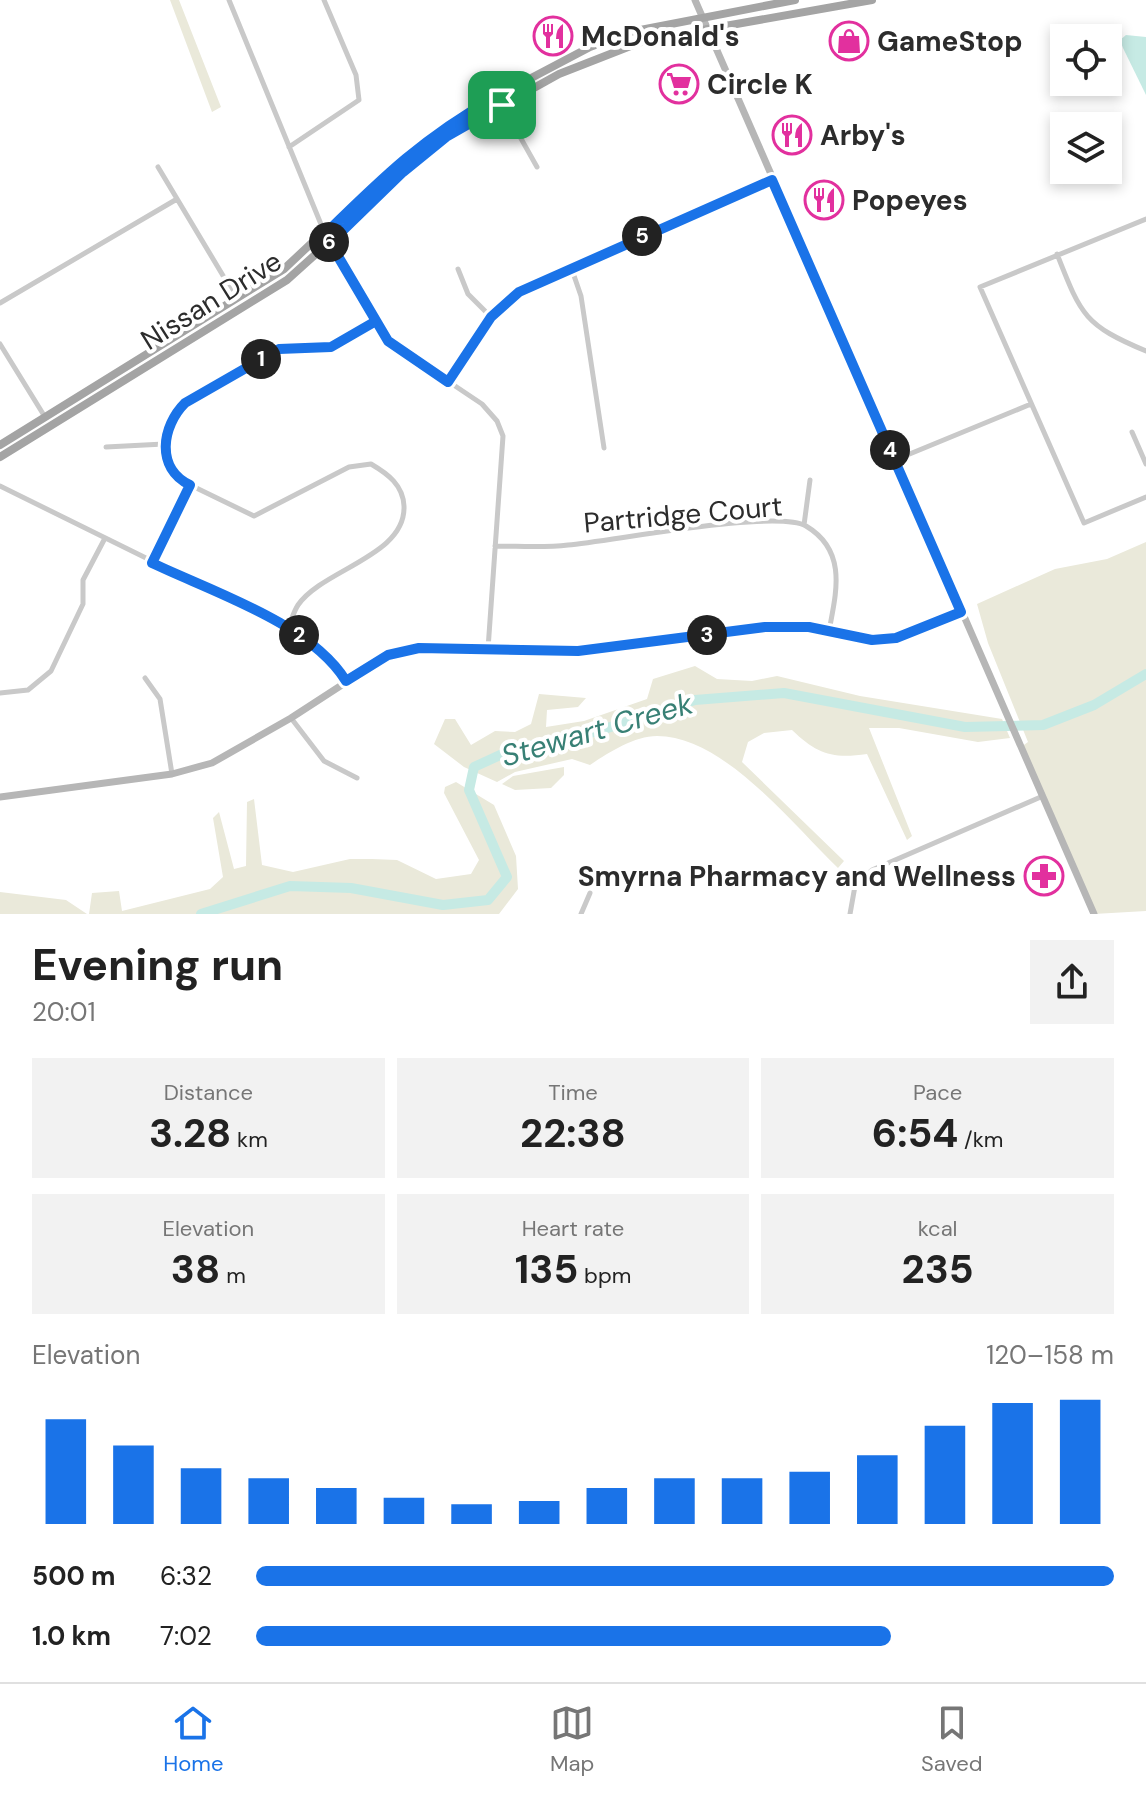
<!DOCTYPE html>
<html lang="en">
<head>
<meta charset="utf-8">
<style>
  :root { --surface:#fff; --page:#f2f2f2; --text:#222; --muted:#767676; --line:#e0e0e0; --accent:#1a73e8 }
  body { margin:0; font-family:"DM Sans",sans-serif; background:var(--page); color:var(--text); height:100vh; display:flex; flex-direction:column; font-size:30px; white-space:nowrap }
  * { box-sizing:border-box; margin:0 }
  p { font-size:26px; color:var(--muted) }
  .icon { flex:none; width:44px; height:44px; fill:none; stroke:currentColor; stroke-width:2; stroke-linecap:round; stroke-linejoin:round }
  .map { position:relative; height:914px; overflow:hidden }
  .sheet { display:flex; flex-direction:column; background:var(--surface); flex:1 }
  .sheet>* { flex:none }
  .controls { position:absolute; left:1050px; top:24px; display:grid; gap:16px }
  .controls a { display:grid; place-items:center; width:72px; height:72px; border-radius:0px; background:var(--surface); box-shadow:0 4px 12px #0003; font-size:40px }
  .pin { position:absolute; display:grid; place-items:center; width:68px; height:68px; color:#fff; margin:-34px; border-radius:16px; box-shadow:0 4px 12px #0006 }
  .km { position:absolute; width:40px; height:40px; margin:-20px; border-radius:50%; background:#222; color:#fff; font-size:22px; line-height:40px; text-align:center }
  .round { display:grid; place-items:center; flex:none; width:84px; height:84px; border-radius:0px; background:var(--page) }
  .headline { display:flex; align-items:center; justify-content:space-between; height:136px; padding:0 32px }
  h1 { font-size:44px; font-weight:700; line-height:60px }
  .metrics { display:grid; grid-template-columns:repeat(3,1fr); gap:12px; height:136px; padding:8px 32px }
  .metrics div { display:grid; align-content:center; border-radius:0px; background:var(--page); text-align:center }
  .metrics b { font-size:40px; font-weight:700 }
  .metrics small { font-size:22px; font-weight:400 }
  .metrics p { font-size:22px }
  .chart { height:224px; padding:16px 32px }
  .chart p { display:flex; justify-content:space-between }
  .chart svg { width:100%; height:144px; margin-top:8px; stroke:var(--accent); stroke-width:6 }
  ul { padding:0 32px; list-style:none; font-size:26px }
  li { display:grid; grid-template-columns:128px 96px 1fr; align-items:center; height:60px }
  li i { height:20px; border-radius:10px; background:var(--accent) }
  .tabs { display:flex; justify-content:space-around; align-items:center; height:112px; border-top:2px solid var(--line); background:var(--surface); font-size:22px; color:var(--muted) }
  .tabs a { display:grid; justify-items:center; gap:4px }
  .tabs .selected { color:var(--accent) }
  .map>svg:first-child { display:block }
  .green { fill:#eae9da }
  .water { fill:#c6eae4 }
  .lines { fill:none; stroke-linecap:round; stroke-linejoin:round }
  .river { stroke:#c6eae4; stroke-width:10 }
  .street { stroke:#c9c9c9; stroke-width:5 }
  .secondary { stroke:#b6b6b6; stroke-width:7 }
  .primary { stroke:#a4a4a4; stroke-width:8 }
  .route-casing { stroke:#fff; stroke-width:16 }
  .route { stroke:#1a73e8; stroke-width:10 }
  .labels { text-anchor:middle; stroke-width:8; stroke-linejoin:round; paint-order:stroke }
  .poi-label { font-size:28px; font-weight:bold; fill:#2c2c2c; stroke:#fff; text-anchor:start }
  .street-label { font-size:28px; fill:#2c2c2c; stroke:#fff }
  .water-label { font-size:30px; font-style:italic; fill:#388075; stroke:#fff }
</style>
</head>
<body>
<div class="map">
<svg width="1146" height="914" viewBox="0 0 1146 914">
  <rect width="100%" height="100%" fill="#fff"/>
  <path class="green" d="M 170,0 L 179,0 L 221,107 L 212,112 Z
    M 1146,542 L 1146,911 L 1094,914 L 1021,747 L 1028,742 L 988,643 L 977,604 L 1055,569 L 1107,559 Z
    M 695,666 L 717,679 L 752,681 L 777,676 L 860,696 L 1002,719 L 1010,738 L 978,742 L 899,728 L 869,728 L 912,836 L 907,840 L 867,754 C 832,759 817,754 792,730 L 764,733 L 748,742 L 742,762 L 844,861 L 838,868 C 793,825 724,736 657,736 C 634,736 608,753 590,765 L 572,759 L 515,772 L 497,782 L 464,767 L 434,744 L 445,719 L 455,719 L 471,745 L 495,731 L 515,732 L 531,724 L 539,694 L 586,698 L 578,707 L 547,710 L 546,727 L 584,721 L 647,699 L 653,679 Z
    M 564,767 L 564,775 L 551,788 L 515,790 L 502,784 L 513,776 Z
    M 456,782 L 494,805 L 516,856 L 518,889 L 499,914 L 89,914 L 92,893 L 119,891 L 122,911 L 210,889 L 223,877 L 213,818 L 219,812 L 234,869 L 246,866 L 247,802 L 254,799 L 262,865 L 293,872 L 350,859 L 372,859 L 397,860 L 436,879 L 471,874 L 479,860 L 444,793 L 445,787 Z
    M 0,892 L 66,900 L 87,914 L 0,914 Z"/>
  <path class="water" d="M 1126,35 L 1146,37 L 1146,95 L 1123,48 L 1120,40 Z"/>
  <g class="lines">
    <path class="river" d="M 201,914 L 290,886 L 351,888 L 443,905 L 488,900 L 507,877 L 469,790 L 474,767 L 511,750 L 598,731 L 695,700 L 784,693 L 965,727 L 1043,725 L 1094,705 L 1146,674"/>
    <path class="street" d="M 229,0 L 325,234 L 388,341 L 482,404 L 497,421 L 503,436 L 488,649
      M 497,96 L 537,167
      M 289,147 L 359,100 L 356,75 L 324,0
      M 158,167 L 237,299
      M 1146,219 L 980,287 L 1084,523 L 1146,497
      M 1057,254 C 1081,315 1084,325 1146,351
      M 571,267 L 581,296 L 604,448
      M 458,269 L 468,294 L 491,317
      M 0,303 L 177,199
      M 0,344 L 45,417
      M 448,382 L 491,317 L 519,292 L 772,180
      M 1132,432 L 1146,464
      M 106,447 L 164,444
      M 895,460 L 1031,404
      M 0,486 L 288,628 L 326,655 L 346,681
      M 804,525 L 810,480
      M 495,546 C 519,546 544,548 568,545 C 613,541 775,509 806,526 C 848,551 836,593 829,631
      M 152,563 L 190,485
      M 288,628 C 291,621 294,611 298,605 C 323,569 406,556 404,506 C 403,485 388,474 371,464 L 349,467 L 254,516 L 184,482 C 159,458 161,427 185,403 L 279,349 L 331,347 L 376,321
      M 145,678 L 160,699 L 172,774
      M 0,693 L 28,690 L 51,671 L 83,604 L 83,580 L 104,540
      M 291,718 L 324,761 L 357,778
      M 581,914 L 590,893
      M 850,914 L 855,886 L 872,870 L 1043,796"/>
    <path class="secondary" d="M 695,0 L 1094,914
      M 0,797 L 172,774 L 212,763 L 291,718 L 388,655 L 419,648 L 578,651 L 765,627 L 809,627 L 872,640 L 896,638 L 961,612"/>
    <path class="primary" d="M 0,445 L 284,269 L 400,160 L 431,135 L 497,96 L 590,47 L 630,32 L 795,0
      M 0,457 L 287,280 L 446,137 L 559,74 L 646,40 L 872,0"/>
  </g>
  <g class="lines">
    <defs>
      <path id="route" d="M 502,105 L 446,137 L 403,172 L 330,243 L 376,321 L 331,347 L 279,349 L 185,403 C 162,426 155,468 190,485 L 152,563 C 213,592 310,623 346,681 L 388,655 L 419,648 L 578,651 L 765,627 L 809,627 L 872,640 L 896,638 L 961,612 L 772,180 L 519,292 L 491,317 L 448,382 L 388,341 L 325,234 C 384,176 424,137 497,96 L 502,105"/>
    </defs>
    <use href="#route" class="route-casing"/>
    <use href="#route" class="route"/>
  </g>
  <defs>
    <symbol id="restaurant-ring" viewBox="-11 -11 22 22"><circle r="9.5" fill="#fff" stroke="#e2309e" stroke-width="1.5"/><path d="M-5-6h1v4h1v-4h1v4h1v-4h1v5L-1.5 .5V6h-2V.5L-5-1ZM5-6V6H3V1.5H1.5Q1.5-4 5-6Z" fill="#e2309e"/></symbol>
    <symbol id="shop-ring" viewBox="-11 -11 22 22"><circle r="9.5" fill="#fff" stroke="#e2309e" stroke-width="1.5"/><path d="M-5-2.5h2.3a2.7 3.5 0 0 1 5.4 0H5L5.5 6h-11ZM-1.5-2.5h3a1.5 2.3 0 0 0-3 0Z" fill="#e2309e"/></symbol>
    <symbol id="supermarket-ring" viewBox="-11 -11 22 22"><circle r="9.5" fill="#fff" stroke="#e2309e" stroke-width="1.5"/><path d="M-6-5.5h2.5l.6 2H6L4.5 2H-2.5L-4.4-4H-6ZM-1.5 3.2a1.3 1.3 0 1 0 .1 0ZM3 3.2a1.3 1.3 0 1 0 .1 0Z" fill="#e2309e"/></symbol>
    <symbol id="pharmacy-ring" viewBox="-11 -11 22 22"><circle r="9.5" fill="#fff" stroke="#e2309e" stroke-width="1.5"/><path d="M-2-6h4v4h4v4h-4v4h-4v-4h-4v-4h4Z" fill="#e2309e"/></symbol>
  </defs>
  <g fill-rule="evenodd">
    <use href="#restaurant-ring" x="531" y="14" width="44" height="44"/>
    <use href="#shop-ring" x="827" y="19" width="44" height="44"/>
    <use href="#supermarket-ring" x="657" y="62" width="44" height="44"/>
    <use href="#restaurant-ring" x="770" y="113" width="44" height="44"/>
    <use href="#restaurant-ring" x="802" y="178" width="44" height="44"/>
    <use href="#pharmacy-ring" x="1022" y="854" width="44" height="44"/>
  </g>
  <g class="labels">
    <g class="poi-label">
      <text x="581" y="46">McDonald's</text>
      <text x="877" y="51">GameStop</text>
      <text x="707" y="94">Circle K</text>
      <text x="820" y="145">Arby's</text>
      <text x="852" y="210">Popeyes</text>
      <text x="1016" y="886" text-anchor="end">Smyrna Pharmacy and Wellness</text>
    </g>
    <g class="street-label">
      <text transform="translate(211 300) rotate(-32)" y="10">Nissan Drive</text>
      <text transform="translate(683 514) rotate(-5)" y="10">Partridge Court</text>
    </g>
    <g class="water-label">
      <text transform="translate(597 730) rotate(-16)" y="10">Stewart Creek</text>
    </g>
  </g>
</svg>
<div class="controls">
<a><svg class="icon" aria-label="locate" viewBox="0 0 24 24"><circle cx="12" cy="12" r="6"/><path d="M12 2v4M12 18v4M2 12h4M18 12h4"/></svg></a>
<a><svg class="icon" aria-label="layers" viewBox="0 0 24 24"><path d="M12 4l9 5-9 5-9-5zM3 14l9 5 9-5"/></svg></a>
</div>
<div class="pin" style="left:502px;top:105px;background:#1e9e55"><svg class="icon" aria-label="arrive" viewBox="0 0 24 24"><path d="M6 21V4h12l-3 4 3 4H6"/></svg></div>
<b class="km" style="left:261px;top:359px">1</b>
<b class="km" style="left:299px;top:635px">2</b>
<b class="km" style="left:707px;top:635px">3</b>
<b class="km" style="left:890px;top:450px">4</b>
<b class="km" style="left:642px;top:236px">5</b>
<b class="km" style="left:329px;top:242px">6</b>
</div>
<section class="sheet">
<div class="headline"><div><h1>Evening run</h1><p>20:01</p></div><a class="round"><svg class="icon" aria-label="share" viewBox="0 0 24 24"><path d="M12 15V3M7 8l5-5 5 5M5 13v7h14v-7"/></svg></a></div>
<div class="metrics">
<div><p>Distance</p><b>3.28<small> km</small></b></div>
<div><p>Time</p><b>22:38</b></div>
<div><p>Pace</p><b>6:54<small> /km</small></b></div>
</div>
<div class="metrics">
<div><p>Elevation</p><b>38<small> m</small></b></div>
<div><p>Heart rate</p><b>135<small> bpm</small></b></div>
<div><p>kcal</p><b>235</b></div>
</div>
<div class="chart"><p><span>Elevation</span>120–158 m</p>
<svg viewBox="0 0 160 44" preserveAspectRatio="none"><path d="M5 44V12M15 44V20M25 44V27M35 44V30M45 44V33M55 44V36M65 44V38M75 44V37M85 44V33M95 44V30M105 44V30M115 44V28M125 44V23M135 44V14M145 44V7M155 44V6"/></svg>
</div>
<ul>
<li><b>500 m</b>6:32<i style="width:100%"></i></li>
<li><b>1.0 km</b>7:02<i style="width:74%"></i></li>
</ul>
</section>
<nav class="tabs">
<a class="selected"><svg class="icon" aria-label="home" viewBox="0 0 24 24"><path d="M3 11l9-7 9 7M6 9v11h12V9"/></svg>Home</a>
<a><svg class="icon" aria-label="map" viewBox="0 0 24 24"><path d="M3 6l6-2 6 2 6-2v14l-6 2-6-2-6 2zM9 4v14M15 6v14"/></svg>Map</a>
<a><svg class="icon" aria-label="saved" viewBox="0 0 24 24"><path d="M7 4h10v16l-5-4-5 4z"/></svg>Saved</a>
</nav>
</body>
</html>
